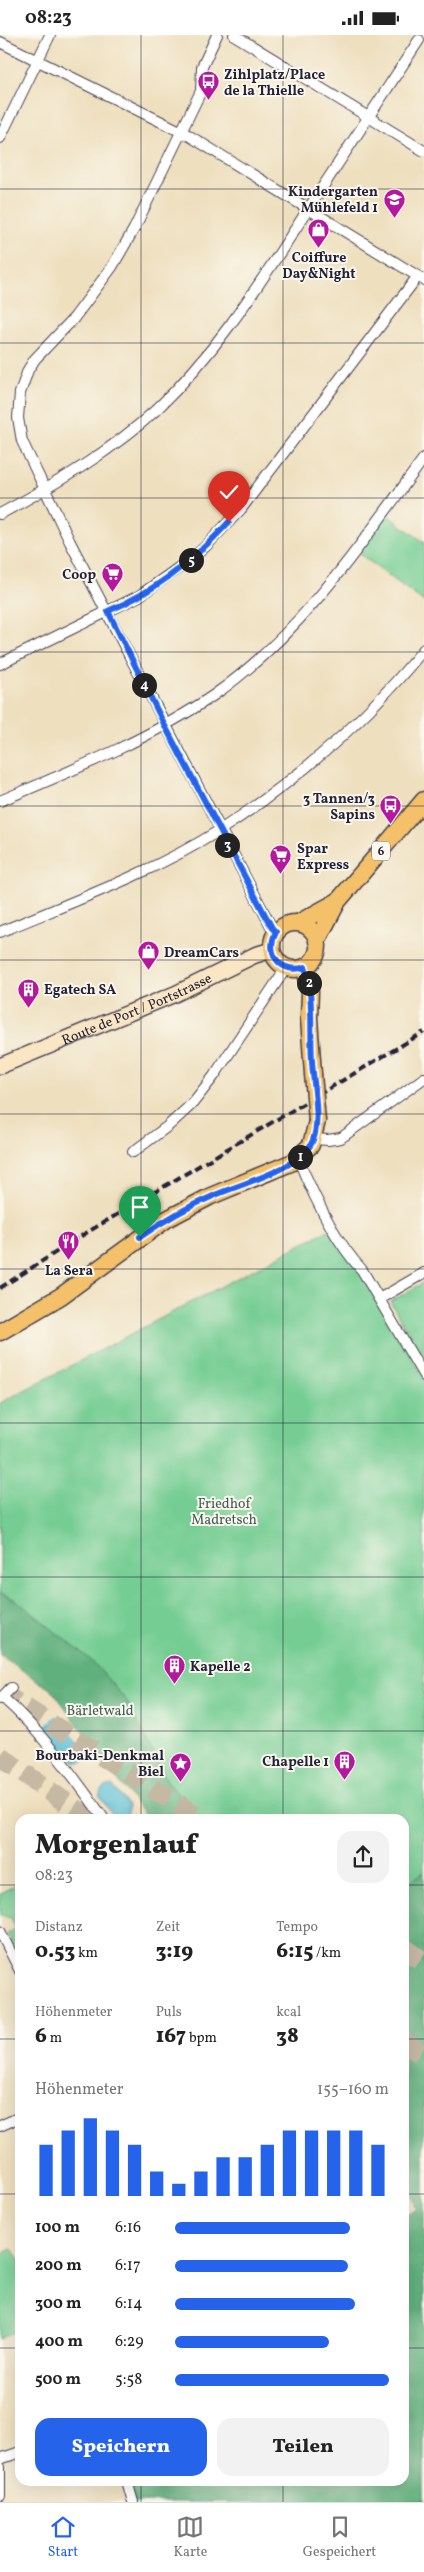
<!DOCTYPE html>
<html lang="de">
<head>
<meta charset="utf-8">
<style>
  :root { --surface:#fff; --page:#f2f2f2; --text:#222; --muted:#767676; --line:#e0e0e0; --accent:#2563eb }
  body { margin:0; font-family:Vollkorn,serif; background:var(--page); color:var(--text); height:100vh; display:flex; flex-direction:column; font-size:19px; white-space:nowrap }
  * { box-sizing:border-box; margin:0 }
  p { font-size:16px; color:var(--muted) }
  .icon { flex:none; width:28px; height:28px; fill:none; stroke:currentColor; stroke-width:2; stroke-linecap:round; stroke-linejoin:round }
  .map { position:relative; flex:1; overflow:hidden }
  .details { position:absolute; left:15px; top:1779px; width:394px; height:672px; display:flex; flex-direction:column; background:var(--surface); border-radius:15px; box-shadow:0 5px 20px #0002 }
  .details>* { flex:none }
  .pin { position:absolute; display:grid; place-items:center; width:42px; height:42px; color:#fff; margin:-51px -21px; border-radius:50% 50% 50% 0; rotate:-45deg; box-shadow:0 0 5px #0007 }
  .pin .icon { rotate:45deg }
  .km { position:absolute; width:25px; height:25px; margin:-12px; border-radius:50%; background:#222; color:#fff; font-size:14px; line-height:25px; text-align:center }
  .round { display:grid; place-items:center; flex:none; width:52px; height:52px; border-radius:15px; background:var(--page) }
  .headline { display:flex; align-items:center; justify-content:space-between; height:85px; padding:0 20px }
  h1 { font-size:28px; font-weight:800; line-height:38px }
  .stats { display:grid; grid-template-columns:repeat(3,1fr); gap:8px; height:85px; padding:5px 20px }
  .stats div { display:grid; align-content:center }
  .stats b { font-size:21px; font-weight:800 }
  .stats small { font-size:14px; font-weight:400 }
  .stats p { font-size:14px }
  .chart { height:140px; padding:10px 20px }
  .chart p { display:flex; justify-content:space-between }
  .chart svg { width:100%; height:90px; margin-top:5px; stroke:var(--accent); stroke-width:6 }
  .cta { display:flex; gap:10px; margin-top:auto; padding:10px 20px }
  .cta a { flex:1; height:58px; border-radius:15px; background:var(--accent); color:#fff; font-size:20px; font-weight:800; line-height:58px; text-align:center }
  .cta a+a { background:var(--page); color:var(--text) }
  ul { padding:0 20px; list-style:none; font-size:16px }
  li { display:grid; grid-template-columns:80px 60px 1fr; align-items:center; height:38px }
  li i { height:12px; border-radius:6px; background:var(--accent) }
  .status { display:flex; justify-content:space-between; align-items:center; height:35px; padding:0 25px; background:var(--surface); direction:ltr }
  .status svg { height:14px; fill:currentColor }
  .menu { display:flex; justify-content:space-around; align-items:center; height:70px; border-top:1px solid var(--line); background:var(--surface); font-size:14px; color:var(--muted) }
  .menu a { display:grid; justify-items:center; gap:2px }
  .menu .current { color:var(--accent) }
  .map>svg:first-child { display:block }
  .green { fill:#75cd93; stroke:#4c7867 }
  .forest { fill:#60b07d; stroke:#41695c }
  .water { fill:#59bed6; stroke:#3e7088 }
  .lines { fill:none; stroke-linecap:round; stroke-linejoin:round }
  .motorway-tunnel { stroke:#c5b9a4; stroke-width:20; stroke-dasharray:20 10; stroke-linecap:butt }
  .minor-casing { stroke:#413e4f; stroke-width:12 }
  .secondary-casing { stroke:#413e4f; stroke-width:18 }
  .primary-casing { stroke:#413e4f; stroke-width:19 }
  .minor { stroke:#fff; stroke-width:10 }
  .secondary { stroke:#fbe6c4; stroke-width:15 }
  .primary { stroke:#f4c16b; stroke-width:16 }
  .rail { stroke:#22223b; stroke-width:4; stroke-dasharray:8 4; stroke-linecap:butt }
  .primary-bridge-casing { stroke:#413e4f; stroke-width:19; stroke-linecap:butt }
  .primary-bridge { stroke:#f4c16b; stroke-width:16 }
  .route-casing { stroke:#fff; stroke-width:10 }
  .route { stroke:#2563eb; stroke-width:6 }
  .grid { fill:none; stroke:#22223b; stroke-width:1; stroke-opacity:0.55 }
  .labels { text-anchor:middle; stroke-width:4; stroke-linejoin:round; paint-order:stroke }
  .shield { fill:#fbf7ec; stroke:#636270; stroke-width:1 }
  .shield-label { font-size:12px; font-weight:bold; fill:#22223b }
  .poi-label { font-size:14px; font-weight:bold; fill:#22223b; stroke:#fbf7ec; text-anchor:start }
  .street-label { font-size:14px; fill:#22223b; stroke:#fbf7ec }
  .park-label { font-size:14px; fill:#3f5e5a; stroke:#fbf7ec }
</style>
</head>
<body>
<div class="status"><b>08:23</b><svg viewBox="0 0 49 12"><path d="M0 12V9h3v3zM5 12V6h3v6zM10 12V3h3v9zM15 12V0h3v12zM26 1h20v11H26zM47 4h2v5h-2z"/></svg></div>
<div class="map">
<svg width="424" height="2467" viewBox="0 0 424 2467">
  <rect width="100%" height="100%" fill="#fbf7ec"/>
  <filter id="ink" filterUnits="userSpaceOnUse"><feTurbulence type="fractalNoise" baseFrequency=".02" numOctaves="2"/><feDisplacementMap in="SourceGraphic" scale="10" xChannelSelector="R" yChannelSelector="G"/><feConvolveMatrix kernelMatrix="1 2 1 2 8 2 1 2 1" color-interpolation-filters="sRGB"/></filter>
  <filter id="wash" filterUnits="userSpaceOnUse"><feTurbulence type="fractalNoise" baseFrequency=".0096" numOctaves="4" result="noise"/><feDisplacementMap in="SourceGraphic" scale="20" xChannelSelector="R" yChannelSelector="G"/><feGaussianBlur stdDeviation="1.12" result="paint"/><feColorMatrix in="noise" values="0 0 0 0 0 0 0 0 0 0 0 0 0 0 0 0 0 1.4 0 .05"/><feComposite in="paint" operator="in"/></filter>
  <g filter="url(#wash)">
    <rect width="100%" height="100%" fill="#eedfbe"/>
    <path class="green" d="M 386,482 L 390,482 L 424,507 L 424,567 L 361,520 L 361,514 Z
      M 332,1193 L 424,1341 L 424,1837 L 404,1851 L 404,1784 L 198,1784 L 167,1746 L 126,1665 L 16,1565 L 0,1558 L 0,1368 Z
      M 424,1247 L 424,1323 L 390,1267 Z
      M 20,1848 L 20,1925 L 7,1899 L 16,1893 L 11,1883 L 0,1880 L 0,1858 Z
      M 12,2214 L 20,2223 L 20,2294 L 0,2304 L 0,2219 Z"/>
    <path class="forest" d="M 0,1558 L 16,1565 L 93,1627 L 126,1665 L 167,1746 L 198,1784 L 147,1784 L 53,1656 L 0,1620 Z
      M 424,1837 L 424,2467 L 133,2467 L 127,2446 L 404,2446 L 404,2181 L 417,2174 L 404,2139 L 404,1851 Z"/>
    <path class="water" d="M 54,1682 L 58,1682 L 87,1717 L 83,1726 L 75,1728 L 45,1695 L 47,1689 Z
      M 107,1751 L 113,1751 L 128,1771 L 128,1778 L 125,1782 L 115,1783 L 100,1762 L 102,1755 Z"/>
  </g>
  <g filter="url(#ink)">
    <g class="lines">
      <path class="motorway-tunnel" d="M 0,1657 L 202,1784
        M 0,1721 L 89,1784
        M 404,1913 L 424,1927
        M 404,2006 L 424,2021"/>
      <defs>
        <path id="minor" d="M 217,0 L 202,32 L 201,56 L 134,194 L 112,232 L 74,283 L 35,324 L 28,335 L 20,358 L 18,383 L 22,406 L 70,507 L 272,893 L 276,897
          M 234,0 L 424,116
          M 0,7 L 188,100 L 424,245
          M 0,103 L 50,0
          M 0,479 C 54,450 111,417 157,374 C 217,317 260,248 305,179 C 343,121 381,63 419,5
          M 0,629 L 139,561 L 191,524 L 206,511 L 241,474 L 418,241
          M 0,766 C 71,736 150,704 214,660 C 301,599 362,508 424,423
          M 0,897 C 74,866 152,838 220,795 C 296,746 367,684 424,614
          M 314,1104 L 328,1105 L 341,1103 L 424,1043
          M 133,1117 L 168,1091 L 192,1069 L 214,1041 L 286,933
          M 298,1123 C 313,1160 335,1206 362,1235 L 424,1341
          M 379,1264 L 424,1238
          M 2,1662 C 41,1696 74,1742 104,1784
          M 0,1664 L 11,1653
          M 0,1896 L 20,1936
          M 0,2091 L 20,2082
          M 0,2424 L 20,2417
          M 0,2432 L 0,2461
          M 127,2446 L 133,2467"/>
        <g id="secondary">
          <path id="s1" d="M 0,1031 L 175,959 L 255,920 L 272,915"/>
        </g>
        <path id="primary" d="M272 911a23 23 0 1 1 46 0a23 23 0 1 1-46 0Z
          M 298,888 L 338,866
          M 317,906 L 338,866 L 424,765
          M 305,932 L 310,957 L 309,983 L 313,1039
          M 0,1297 L 61,1261 L 167,1184 L 211,1161 L 293,1127 L 311,1110 L 317,1086"/>
      </defs>
      <use href="#minor" class="minor-casing"/>
      <use href="#secondary" class="secondary-casing"/>
      <use href="#primary" class="primary-casing"/>
      <use href="#minor" class="minor"/>
      <use href="#secondary" class="secondary"/>
      <use href="#primary" class="primary"/>
      <path class="rail" d="M 0,1253 L 86,1198 L 424,997"/>
      <defs>
        <path id="primary-bridge" d="M 313,1039 L 317,1086"/>
      </defs>
      <use href="#primary-bridge" class="primary-bridge-casing"/>
      <use href="#primary-bridge" class="primary-bridge"/>
    </g>
  </g>
  <g class="lines" filter="url(#ink)">
    <defs>
      <path id="route" d="M 140,1202 C 163,1186 187,1172 213,1161 C 239,1149 302,1134 313,1105 C 321,1085 313,1048 312,1026 C 310,997 314,959 305,932 C 282,940 264,919 276,897 L 272,893 L 165,691 L 108,576 C 155,557 195,524 229,487"/>
    </defs>
    <use href="#route" class="route-casing"/>
    <use href="#route" class="route"/>
  </g>
  <path class="grid" d="M 141,0 L 141,1784M 283,0 L 283,1784M 0,154 L 424,154M 0,308 L 424,308M 0,463 L 424,463M 0,617 L 424,617M 0,771 L 424,771M 0,925 L 424,925M 0,1079 L 424,1079M 0,1234 L 424,1234M 0,1388 L 424,1388M 0,1542 L 424,1542M 0,1696 L 424,1696M 0,1850 L 20,1850M 404,1850 L 424,1850M 0,2004 L 20,2004M 404,2004 L 424,2004M 0,2159 L 20,2159M 404,2159 L 424,2159M 0,2313 L 20,2313M 404,2313 L 424,2313M 141,2446 L 141,2467M 283,2446 L 283,2467"/>
  <defs>
    <symbol id="bus-pin" viewBox="-11 -11 22 30"><path d="M0 17L-7.5 6A9.5 9.5 0 1 1 7.5 6Z" fill="#b5179e" stroke="#fbf7ec"/><path d="M-5-6H5V4H4V6H2V4H-2V6H-4V4H-5ZM-3.5-4V0h7V-4ZM-3.5 1.2v1.5H-2V1.2ZM2 1.2v1.5H3.5V1.2Z" fill="#fff"/></symbol>
    <symbol id="school-pin" viewBox="-11 -11 22 30"><path d="M0 17L-7.5 6A9.5 9.5 0 1 1 7.5 6Z" fill="#b5179e" stroke="#fbf7ec"/><path d="M0-5L7-2L0 1L-7-2ZM-4 1L0 2.5L4 1V4Q0 6-4 4Z" fill="#fff"/></symbol>
    <symbol id="shop-pin" viewBox="-11 -11 22 30"><path d="M0 17L-7.5 6A9.5 9.5 0 1 1 7.5 6Z" fill="#b5179e" stroke="#fbf7ec"/><path d="M-5-2.5h2.3a2.7 3.5 0 0 1 5.4 0H5L5.5 6h-11ZM-1.5-2.5h3a1.5 2.3 0 0 0-3 0Z" fill="#fff"/></symbol>
    <symbol id="supermarket-pin" viewBox="-11 -11 22 30"><path d="M0 17L-7.5 6A9.5 9.5 0 1 1 7.5 6Z" fill="#b5179e" stroke="#fbf7ec"/><path d="M-6-5.5h2.5l.6 2H6L4.5 2H-2.5L-4.4-4H-6ZM-1.5 3.2a1.3 1.3 0 1 0 .1 0ZM3 3.2a1.3 1.3 0 1 0 .1 0Z" fill="#fff"/></symbol>
    <symbol id="building-pin" viewBox="-11 -11 22 30"><path d="M0 17L-7.5 6A9.5 9.5 0 1 1 7.5 6Z" fill="#b5179e" stroke="#fbf7ec"/><path d="M-4-6H4V6H1V3H-1V6H-4ZM-2.5-4.3h1.7v1.8h-1.7ZM.8-4.3h1.7v1.8H.8ZM-2.5-1h1.7V.8h-1.7ZM.8-1h1.7V.8H.8Z" fill="#fff"/></symbol>
    <symbol id="restaurant-pin" viewBox="-11 -11 22 30"><path d="M0 17L-7.5 6A9.5 9.5 0 1 1 7.5 6Z" fill="#b5179e" stroke="#fbf7ec"/><path d="M-5-6h1v4h1v-4h1v4h1v-4h1v5L-1.5 .5V6h-2V.5L-5-1ZM5-6V6H3V1.5H1.5Q1.5-4 5-6Z" fill="#fff"/></symbol>
    <symbol id="sight-pin" viewBox="-11 -11 22 30"><path d="M0 17L-7.5 6A9.5 9.5 0 1 1 7.5 6Z" fill="#b5179e" stroke="#fbf7ec"/><path d="M0-6L1.8-2.2L6-1.7L2.9 1.2L3.7 5.4L0 3.3L-3.7 5.4L-2.9 1.2L-6-1.7L-1.8-2.2Z" fill="#fff"/></symbol>
  </defs>
  <g fill-rule="evenodd">
    <use href="#bus-pin" x="196" y="34" width="25" height="34"/>
    <use href="#school-pin" x="382" y="152" width="25" height="34"/>
    <use href="#shop-pin" x="306" y="182" width="25" height="34"/>
    <use href="#supermarket-pin" x="100" y="526" width="25" height="34"/>
    <use href="#bus-pin" x="378" y="758" width="25" height="34"/>
    <use href="#supermarket-pin" x="268" y="808" width="25" height="34"/>
    <use href="#shop-pin" x="136" y="904" width="25" height="34"/>
    <use href="#building-pin" x="16" y="942" width="25" height="34"/>
    <use href="#restaurant-pin" x="56" y="1194" width="25" height="34"/>
    <use href="#building-pin" x="162" y="1618" width="25" height="34"/>
    <use href="#building-pin" x="332" y="1714" width="25" height="34"/>
    <use href="#sight-pin" x="168" y="1716" width="25" height="34"/>
  </g>
  <g class="labels">
    <rect class="shield" x="372" y="806.5" width="18" height="19" rx="4"/>
    <g class="shield-label">
      <text x="381" y="820">6</text>
    </g>
    <g class="poi-label">
      <text x="224" y="44">Zihlplatz/Place<tspan x="224" dy="16">de la Thielle</tspan></text>
      <text x="378" y="161" text-anchor="end">Kindergarten<tspan x="378" dy="16">Mühlefeld 1</tspan></text>
      <text x="319" y="227" text-anchor="middle">Coiffure<tspan x="319" dy="16">Day&amp;Night</tspan></text>
      <text x="96" y="544" text-anchor="end">Coop</text>
      <text x="375" y="768" text-anchor="end">3 Tannen/3<tspan x="375" dy="16">Sapins</tspan></text>
      <text x="297" y="818">Spar<tspan x="297" dy="16">Express</tspan></text>
      <text x="164" y="922">DreamCars</text>
      <text x="44" y="959">Egatech SA</text>
      <text x="69" y="1240" text-anchor="middle">La Sera</text>
      <text x="190" y="1636">Kapelle 2</text>
      <text x="164" y="1725" text-anchor="end">Bourbaki-Denkmal<tspan x="164" dy="16">Biel</tspan></text>
      <text x="329" y="1731" text-anchor="end">Chapelle 1</text>
    </g>
    <g class="street-label">
      <text dy="5" stroke="none"><textPath href="#s1" startOffset="148">Route de Port / Portstrasse</textPath></text>
    </g>
    <g class="park-label">
      <text x="224" y="1473">Friedhof<tspan x="224" dy="16">Madretsch</tspan></text>
      <text x="100" y="1680">Bärletwald</text>
    </g>
  </g>
</svg>
<div class="pin" style="left:140px;top:1202px;background:#1e9e55"><svg class="icon" aria-label="arrive" viewBox="0 0 24 24"><path d="M6 21V4h12l-3 4 3 4H6"/></svg></div>
<div class="pin" style="left:229px;top:487px;background:#d93025"><svg class="icon" aria-label="check" viewBox="0 0 24 24"><path d="M5 12l5 5 9-10"/></svg></div>
<b class="km" style="left:300px;top:1122px">1</b>
<b class="km" style="left:309px;top:948px">2</b>
<b class="km" style="left:227px;top:810px">3</b>
<b class="km" style="left:144px;top:650px">4</b>
<b class="km" style="left:191px;top:525px">5</b>
<section class="details">
<div class="headline"><div><h1>Morgenlauf</h1><p>08:23</p></div><a class="round"><svg class="icon" aria-label="share" viewBox="0 0 24 24"><path d="M12 15V3M7 8l5-5 5 5M5 13v7h14v-7"/></svg></a></div>
<div class="stats">
<div><p>Distanz</p><b>0.53<small> km</small></b></div>
<div><p>Zeit</p><b>3:19</b></div>
<div><p>Tempo</p><b>6:15<small> /km</small></b></div>
</div>
<div class="stats">
<div><p>Höhenmeter</p><b>6<small> m</small></b></div>
<div><p>Puls</p><b>167<small> bpm</small></b></div>
<div><p>kcal</p><b>38</b></div>
</div>
<div class="chart"><p><span>Höhenmeter</span>155–160 m</p>
<svg viewBox="0 0 160 44" preserveAspectRatio="none"><path d="M5 44V19M15 44V12M25 44V6M35 44V12M45 44V19M55 44V32M65 44V38M75 44V32M85 44V25M95 44V25M105 44V19M115 44V12M125 44V12M135 44V12M145 44V12M155 44V19"/></svg>
</div>
<ul>
<li><b>100 m</b>6:16<i style="width:82%"></i></li>
<li><b>200 m</b>6:17<i style="width:81%"></i></li>
<li><b>300 m</b>6:14<i style="width:84%"></i></li>
<li><b>400 m</b>6:29<i style="width:72%"></i></li>
<li><b>500 m</b>5:58<i style="width:100%"></i></li>
</ul>
<div class="cta"><a>Speichern</a><a>Teilen</a></div>
</section>
</div>
<nav class="menu">
<a class="current"><svg class="icon" aria-label="home" viewBox="0 0 24 24"><path d="M3 11l9-7 9 7M6 9v11h12V9"/></svg>Start</a>
<a><svg class="icon" aria-label="map" viewBox="0 0 24 24"><path d="M3 6l6-2 6 2 6-2v14l-6 2-6-2-6 2zM9 4v14M15 6v14"/></svg>Karte</a>
<a><svg class="icon" aria-label="saved" viewBox="0 0 24 24"><path d="M7 4h10v16l-5-4-5 4z"/></svg>Gespeichert</a>
</nav>
</body>
</html>
